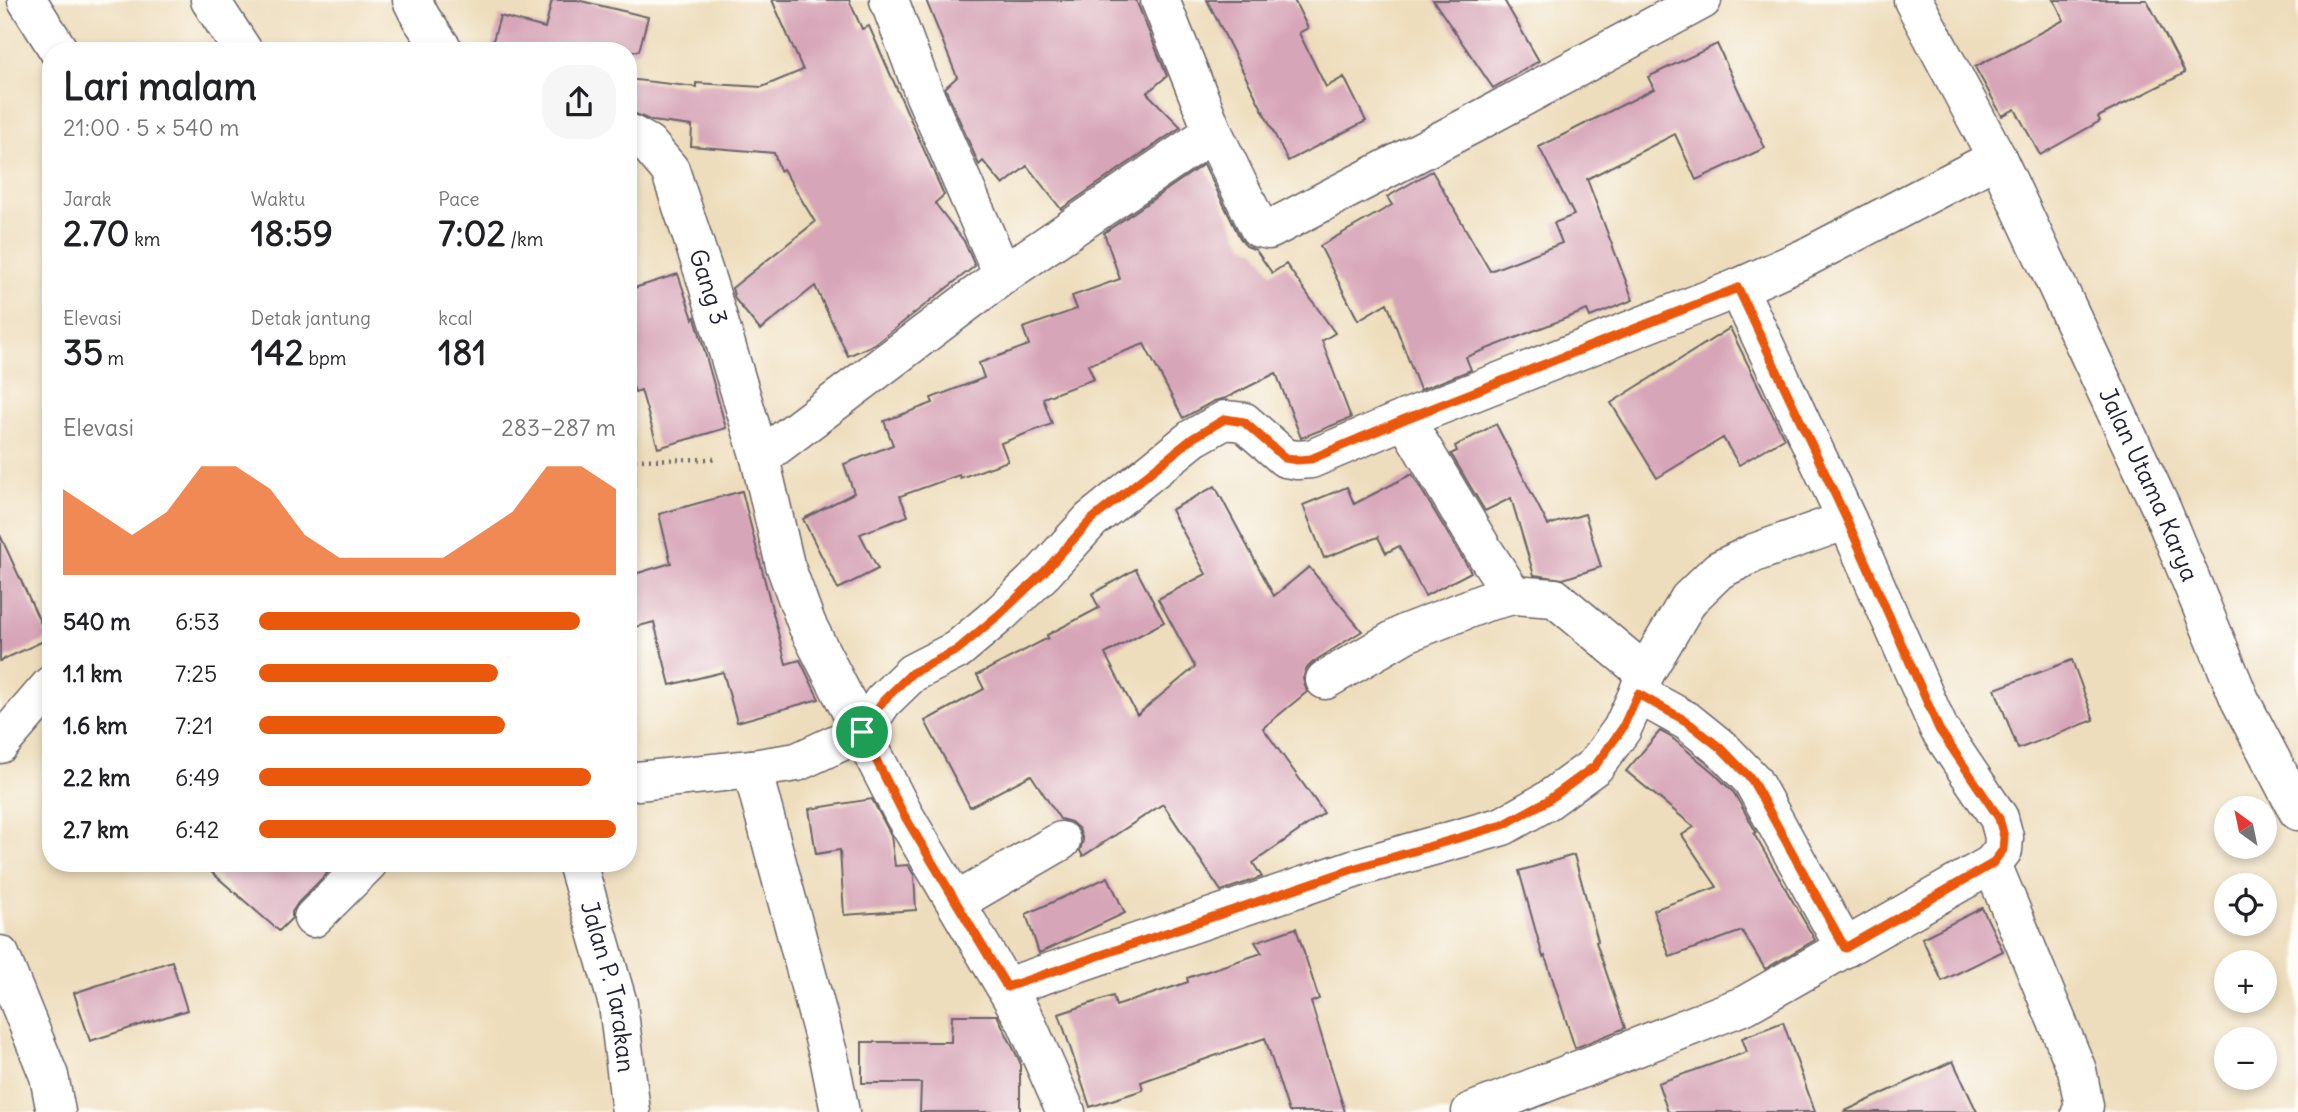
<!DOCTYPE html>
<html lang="id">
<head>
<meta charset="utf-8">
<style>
  :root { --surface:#fff; --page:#f6f6f6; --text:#202124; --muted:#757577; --accent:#ea580c }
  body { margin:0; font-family:Delius,sans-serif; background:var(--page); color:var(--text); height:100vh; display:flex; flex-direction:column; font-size:26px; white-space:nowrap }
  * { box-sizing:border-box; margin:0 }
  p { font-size:23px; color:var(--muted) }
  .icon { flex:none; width:38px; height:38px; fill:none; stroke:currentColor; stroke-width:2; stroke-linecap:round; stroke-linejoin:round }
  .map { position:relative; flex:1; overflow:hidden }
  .details { position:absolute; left:42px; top:42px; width:595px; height:830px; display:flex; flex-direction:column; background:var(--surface); border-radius:28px; box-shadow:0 4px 10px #0003 }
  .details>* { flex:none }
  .needle { width:46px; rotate:327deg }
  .buttons { position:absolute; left:2214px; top:796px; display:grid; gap:14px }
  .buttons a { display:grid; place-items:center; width:63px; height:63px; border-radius:50%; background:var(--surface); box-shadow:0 4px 10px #0003; font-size:35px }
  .pin { position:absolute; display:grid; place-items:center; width:60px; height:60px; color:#fff; margin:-30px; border:4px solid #fff; border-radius:50%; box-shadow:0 2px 7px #0007 }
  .round { display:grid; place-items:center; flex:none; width:74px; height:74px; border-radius:28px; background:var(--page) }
  .summary { display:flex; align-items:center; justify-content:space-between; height:119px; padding:0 21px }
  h1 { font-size:38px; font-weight:700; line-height:52px }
  .figures { display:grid; grid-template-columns:repeat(3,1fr); gap:10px; height:119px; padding:7px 21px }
  .figures div { display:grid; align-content:center }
  .figures b { font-size:35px; font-weight:700 }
  .figures small { font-size:19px; font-weight:400 }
  .figures p { font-size:19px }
  .chart { height:196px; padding:14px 21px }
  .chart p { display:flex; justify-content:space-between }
  .chart svg { width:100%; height:126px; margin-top:7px; fill:var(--accent); opacity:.7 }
  ul { padding:0 21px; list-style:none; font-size:23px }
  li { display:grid; grid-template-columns:112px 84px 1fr; align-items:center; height:52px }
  li i { height:18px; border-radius:9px; background:var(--accent) }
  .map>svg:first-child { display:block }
  .building { fill:#d7a5b8 }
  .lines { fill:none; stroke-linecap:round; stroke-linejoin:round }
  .minor-casing { stroke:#696368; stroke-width:41 }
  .path { stroke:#696368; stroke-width:4.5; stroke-dasharray:2 5; stroke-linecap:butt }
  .minor { stroke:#fff; stroke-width:38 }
  .route-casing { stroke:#fff; stroke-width:14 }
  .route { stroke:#ea580c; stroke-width:9 }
  .labels { text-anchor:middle; stroke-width:5; stroke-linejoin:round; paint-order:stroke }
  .street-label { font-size:24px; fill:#22223b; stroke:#fdfcf7 }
</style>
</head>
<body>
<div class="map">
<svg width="2298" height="1112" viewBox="0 0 2298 1112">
  <rect width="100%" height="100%" fill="#fdfcf7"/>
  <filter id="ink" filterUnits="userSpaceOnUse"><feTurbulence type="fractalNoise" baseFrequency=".0143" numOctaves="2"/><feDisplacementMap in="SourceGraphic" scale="14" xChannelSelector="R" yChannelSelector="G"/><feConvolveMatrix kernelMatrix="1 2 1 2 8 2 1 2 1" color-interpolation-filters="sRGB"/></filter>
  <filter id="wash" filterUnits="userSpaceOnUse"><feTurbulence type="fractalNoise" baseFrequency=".00686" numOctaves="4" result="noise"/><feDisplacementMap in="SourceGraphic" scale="28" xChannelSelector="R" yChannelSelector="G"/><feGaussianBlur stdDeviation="1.57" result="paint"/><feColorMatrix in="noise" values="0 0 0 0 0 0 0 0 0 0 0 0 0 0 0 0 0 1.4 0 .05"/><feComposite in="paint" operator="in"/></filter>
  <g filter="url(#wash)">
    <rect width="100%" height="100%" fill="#eeddbc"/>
    <g id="blocks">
      <path class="building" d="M 552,0 L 577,0 L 648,17 L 639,51 L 490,51 L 500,16 L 545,28 Z
        M 772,0 L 849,0 L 862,29 L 869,26 L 944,195 L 935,203 L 964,241 L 975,266 L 875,344 L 848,356 L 815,286 L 760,330 L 735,299 L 732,288 L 815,222 L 783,169 L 780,171 L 774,153 L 691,146 L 692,126 L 652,121 L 628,111 L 628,79 L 696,87 L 696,83 L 762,87 L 803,70 Z
        M 926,0 L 1136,0 L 1167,76 L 1147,93 L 1181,127 L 1061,209 L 1027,166 L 1003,185 L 983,161 L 979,165 L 945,88 L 957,77 Z
        M 1207,0 L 1294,0 L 1308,28 L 1299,33 L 1326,87 L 1344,77 L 1366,121 L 1288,161 Z
        M 1433,0 L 1504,0 L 1539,61 L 1493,88 Z
        M 2054,0 L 2147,0 L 2185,73 L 2098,117 L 2100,121 L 2040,155 L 2015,109 L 2002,116 L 1975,67 L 2064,20 Z
        M 1717,44 L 1765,148 L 1696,180 L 1675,134 L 1587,179 L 1633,300 L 1590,317 L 1587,310 L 1466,357 L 1471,370 L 1420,390 L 1387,303 L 1358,320 L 1320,246 L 1392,205 L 1387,197 L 1432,171 L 1490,271 L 1562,243 L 1554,223 L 1574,215 L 1539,147 L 1654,89 L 1648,77 Z
        M 1204,164 L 1240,238 L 1246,246 L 1256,250 L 1272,273 L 1286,264 L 1335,333 L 1322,341 L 1351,418 L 1301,438 L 1276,373 L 1226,398 L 1214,401 L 1183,418 L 1144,344 L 1088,365 L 1094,379 L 1043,398 L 1052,424 L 1001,443 L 1008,461 L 960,478 L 959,475 L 900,496 L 908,516 L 860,534 L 878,569 L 838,589 L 803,519 L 854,493 L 844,464 L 893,445 L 884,421 L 933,403 L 931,398 L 984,378 L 979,363 L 1029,345 L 1023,328 L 1077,309 L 1072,296 L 1120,279 L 1104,233 Z
        M 678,274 L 693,319 L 695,317 L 726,428 L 658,448 L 641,390 L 635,392 L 628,372 L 628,290 Z
        M 1730,328 L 1784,438 L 1739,465 L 1723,438 L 1657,478 L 1611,403 Z
        M 1496,424 L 1548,525 L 1585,514 L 1601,567 L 1563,579 L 1534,575 L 1511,498 L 1485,511 L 1451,454 L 1457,451 L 1455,446 Z
        M 1412,474 L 1471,572 L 1425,596 L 1399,546 L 1386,553 L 1378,537 L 1324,558 L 1303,505 L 1347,487 L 1354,504 Z
        M 1215,486 L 1274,596 L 1309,567 L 1362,631 L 1313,662 L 1306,669 L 1303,679 L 1307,692 L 1263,728 L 1324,813 L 1253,863 L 1262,877 L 1221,891 L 1163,804 L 1083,856 L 1080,851 L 1083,840 L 1079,829 L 1071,822 L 1060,819 L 1031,775 L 970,807 L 925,721 L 984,689 L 977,675 L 1048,638 L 1047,635 L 1099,608 L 1092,594 L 1136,569 L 1164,622 L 1105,654 L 1137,715 L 1195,667 L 1158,599 L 1206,574 L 1171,510 Z
        M 742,491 L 786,664 L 800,660 L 819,699 L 737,722 L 723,672 L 670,685 L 654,622 L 628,629 L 628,576 L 671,563 L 659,514 Z
        M 0,535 L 48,639 L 0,661 Z
        M 2072,660 L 2094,720 L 2018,749 L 1995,689 Z
        M 1660,731 L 1671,737 L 1714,773 L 1734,793 L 1756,832 L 1754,834 L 1815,940 L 1765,969 L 1742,931 L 1670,957 L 1653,910 L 1717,887 L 1682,835 L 1694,827 L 1626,771 Z
        M 872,799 L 891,835 L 895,866 L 908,865 L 914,875 L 916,910 L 844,915 L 840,850 L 816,854 L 809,809 Z
        M 1574,855 L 1598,941 L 1596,942 L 1625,1028 L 1575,1048 L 1545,956 L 1543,957 L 1519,871 Z
        M 201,863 L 337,863 L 298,903 L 292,912 L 292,918 L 279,931 Z
        M 1108,877 L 1125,913 L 1039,953 L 1026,914 Z
        M 1982,908 L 2003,951 L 1942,981 L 1922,938 Z
        M 1296,928 L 1319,999 L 1311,1002 L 1345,1112 L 1289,1112 L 1265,1038 L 1141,1082 L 1143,1090 L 1090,1107 L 1059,1014 L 1113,996 L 1116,1006 L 1188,982 L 1187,978 L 1262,953 L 1255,942 Z
        M 172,961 L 187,1010 L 90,1041 L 74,993 Z
        M 952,1015 L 997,1015 L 1020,1062 L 1020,1112 L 920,1112 L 921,1083 L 862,1083 L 862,1042 L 951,1042 Z
        M 1783,1022 L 1815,1112 L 1668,1112 L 1658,1083 L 1747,1052 L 1742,1038 Z
        M 1953,1061 L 1977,1112 L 1843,1112 Z"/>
    </g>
  </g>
  <g filter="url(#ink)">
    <use href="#blocks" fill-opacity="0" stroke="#696368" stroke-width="2"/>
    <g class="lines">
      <defs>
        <g id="minor">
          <path d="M 27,0 L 59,51"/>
          <path d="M 210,0 L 243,51"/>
          <path d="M 412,0 L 421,18 L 444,51"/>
          <path d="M 889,0 L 925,96 L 1003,275"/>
          <path d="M 1160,0 L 1213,132 L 1259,228 L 1269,230 L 1471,125 L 1702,0"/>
          <path id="s1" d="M 1913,0 L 1997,158 L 2076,326 L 2162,510 L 2240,700 L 2298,811"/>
          <path id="s2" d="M 628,133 L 648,144 L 670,170 L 708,285 L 760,458 L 785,565 L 807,625 L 904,815 L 1026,1022 L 1066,1112"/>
          <path d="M 1405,419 L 1482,548 L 1513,595"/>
          <path d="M 760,458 L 1003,275 L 1213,132"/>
          <path d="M 1325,680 L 1406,633 L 1486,602 L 1513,595 L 1555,598 L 1645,673"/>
          <path d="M 1638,694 L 1687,721 L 1723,750 L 1752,780 L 1845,948"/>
          <path d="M 0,744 L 51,685"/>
          <path d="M 628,782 L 752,769"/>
          <path id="s3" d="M 577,863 L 618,1004 L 631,1112"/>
          <path d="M 1992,864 L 2077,1070 L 2084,1106 L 2081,1112"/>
          <path d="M 956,902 L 1061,841"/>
          <path d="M 313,918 L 368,863"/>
          <path d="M 0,955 L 49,1076 L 56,1112"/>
          <path d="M 1007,987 L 1359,867 L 1503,826 L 1547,801 L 1595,766 L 1622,729 L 1638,694 L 1645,673 L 1689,599 L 1719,570 L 1754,553 L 1847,520"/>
          <path d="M 840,1112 L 829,1057 L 752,769 L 797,762 L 862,732 L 883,701 L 912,673 L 957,650 L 1001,613 L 1044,572 L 1091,520 L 1193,438 L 1225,420 L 1244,422 L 1285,458 L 1297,460 L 1311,459 L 1405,419 L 1738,288 L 1805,258 L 1997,158"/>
          <path d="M 1471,1112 L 1745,1005 L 1992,864 L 2003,850 L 2004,837 L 1999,818 L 1939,729 L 1847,520 L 1738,288"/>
        </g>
      </defs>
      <use href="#minor" class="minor-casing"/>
      <path class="path" d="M 628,460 L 718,459"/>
      <use href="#minor" class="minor"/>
    </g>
  </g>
  <g class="lines" filter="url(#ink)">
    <defs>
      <path id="route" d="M 1738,288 L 1847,520 L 1939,729 L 1999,818 L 2004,837 L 2003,850 L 1992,864 L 1845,948 L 1752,780 L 1723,750 L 1686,721 L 1638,694 L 1622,729 L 1595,766 L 1547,801 L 1503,825 L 1359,867 L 1007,987 L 904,815 L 862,732 L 883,701 L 912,673 L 957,650 L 1001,613 L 1044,572 L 1091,520 L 1193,438 L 1225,419 L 1244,422 L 1285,458 L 1297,460 L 1311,459 L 1405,419 Z"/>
    </defs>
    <use href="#route" class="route-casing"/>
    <use href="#route" class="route"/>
  </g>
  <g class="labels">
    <g class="street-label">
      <text dy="8" stroke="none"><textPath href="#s2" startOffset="180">Gang 3</textPath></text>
      <text dy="8" stroke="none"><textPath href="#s1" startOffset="539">Jalan Utama Karya</textPath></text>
      <text dy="8" stroke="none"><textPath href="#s3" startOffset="128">Jalan P. Tarakan</textPath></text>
    </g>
  </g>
</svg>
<div class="buttons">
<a><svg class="needle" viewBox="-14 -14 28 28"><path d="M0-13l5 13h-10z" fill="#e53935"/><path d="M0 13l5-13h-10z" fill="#757577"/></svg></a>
<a><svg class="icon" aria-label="locate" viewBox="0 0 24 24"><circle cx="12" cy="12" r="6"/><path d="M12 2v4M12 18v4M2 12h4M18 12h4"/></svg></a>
<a>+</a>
<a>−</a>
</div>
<div class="pin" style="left:862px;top:732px;background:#1e9e55"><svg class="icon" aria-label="arrive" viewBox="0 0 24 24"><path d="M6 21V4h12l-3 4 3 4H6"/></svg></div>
<section class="details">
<div class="summary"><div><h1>Lari malam</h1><p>21:00 · 5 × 540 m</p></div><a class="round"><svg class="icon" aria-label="share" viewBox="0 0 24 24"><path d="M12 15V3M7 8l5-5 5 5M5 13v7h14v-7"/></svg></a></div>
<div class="figures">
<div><p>Jarak</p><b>2.70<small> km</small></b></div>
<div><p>Waktu</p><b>18:59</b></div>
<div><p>Pace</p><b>7:02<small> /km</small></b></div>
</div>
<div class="figures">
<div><p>Elevasi</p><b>35<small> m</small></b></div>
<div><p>Detak jantung</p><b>142<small> bpm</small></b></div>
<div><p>kcal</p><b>181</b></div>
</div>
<div class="chart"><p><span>Elevasi</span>283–287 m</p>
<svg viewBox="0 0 160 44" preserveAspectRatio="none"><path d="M0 44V14L10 22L20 30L30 22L40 6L50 6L60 14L70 30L80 38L90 38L100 38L110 38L120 30L130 22L140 6L150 6L160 14V44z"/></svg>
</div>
<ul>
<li><b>540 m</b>6:53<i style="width:90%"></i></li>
<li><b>1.1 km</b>7:25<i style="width:67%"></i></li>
<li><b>1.6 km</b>7:21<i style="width:69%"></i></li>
<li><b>2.2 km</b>6:49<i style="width:93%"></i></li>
<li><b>2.7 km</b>6:42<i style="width:100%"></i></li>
</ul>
</section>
</div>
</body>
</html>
